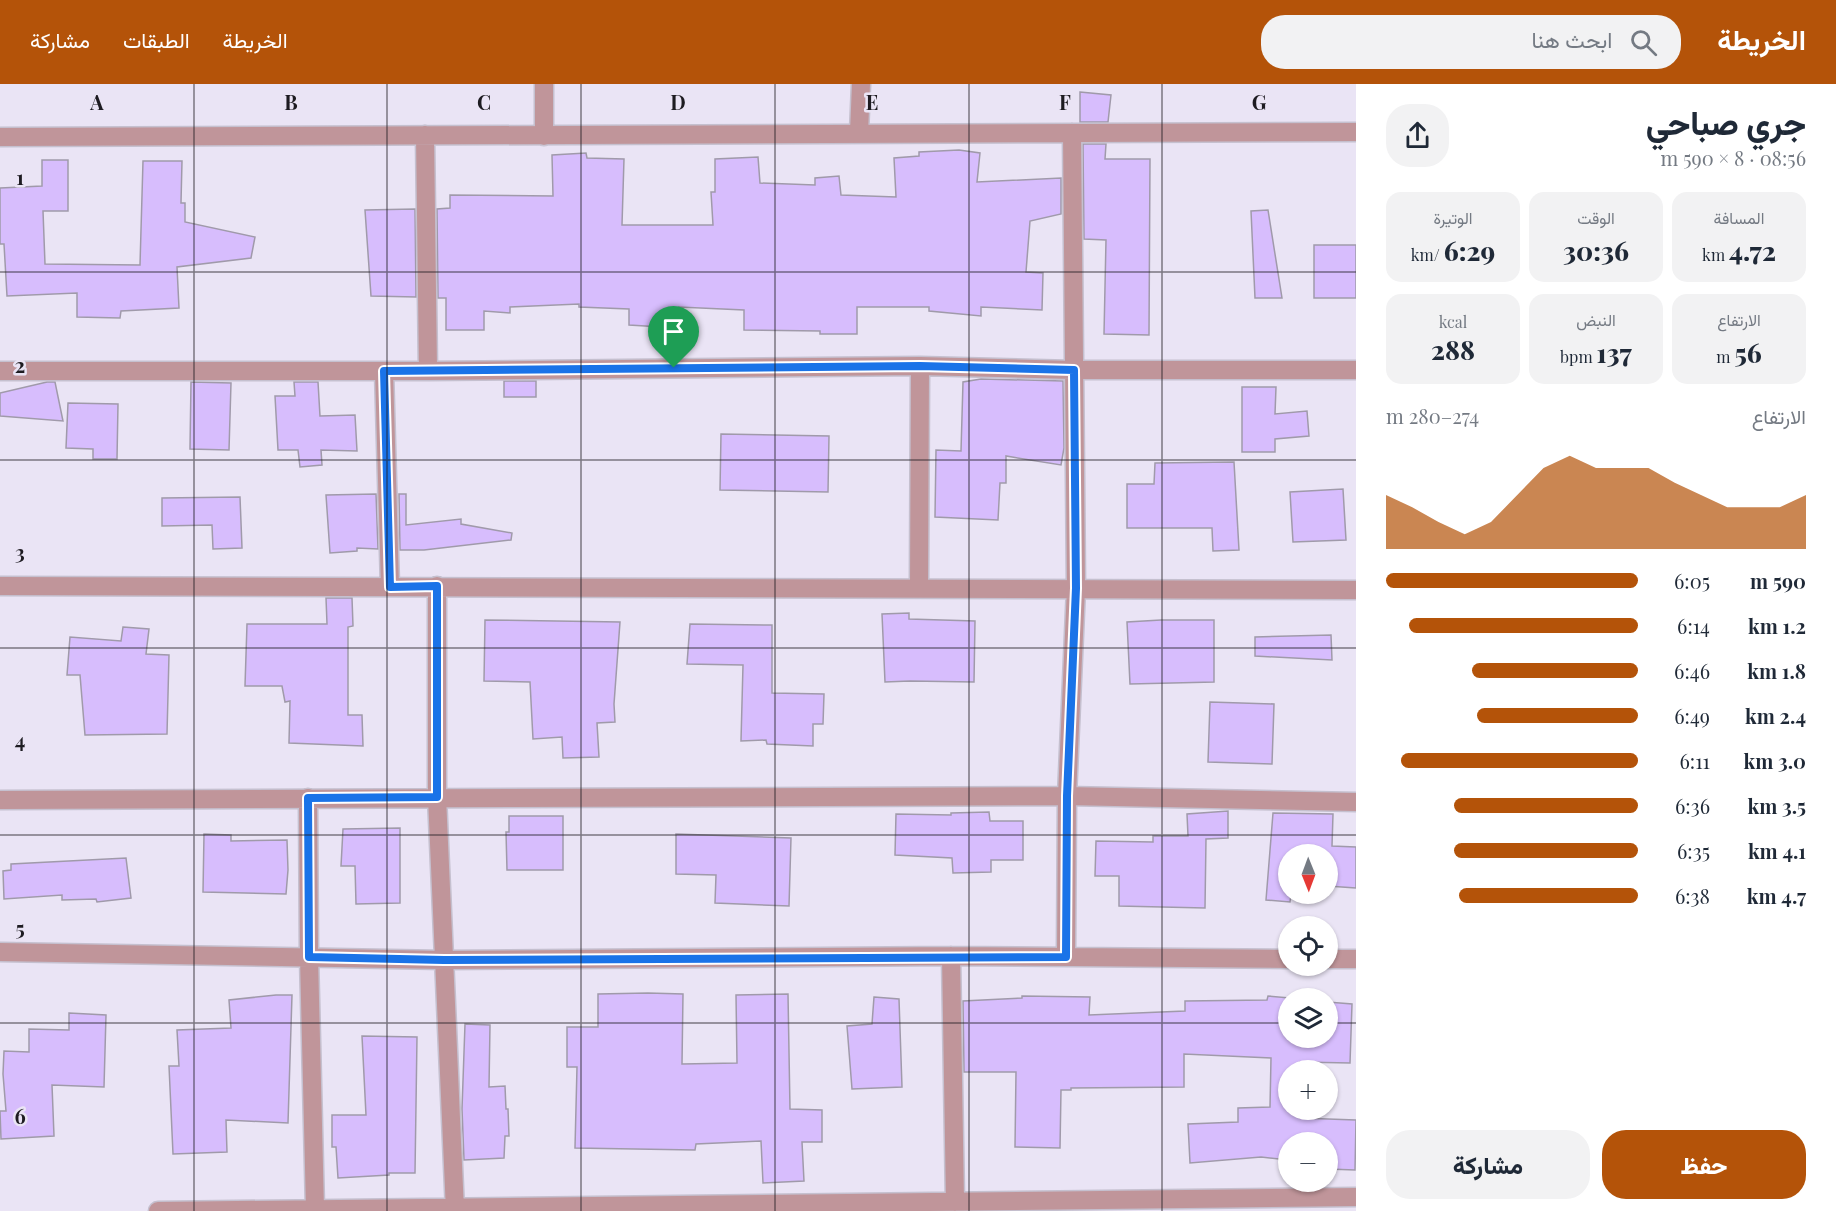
<!DOCTYPE html>
<html lang="ar">
<head>
<meta charset="utf-8">
<style>
  :root { --surface:#fff; --page:#f2f2f3; --text:#1f2937; --muted:#747a83; --accent:#b45309 }
  body { margin:0; font-family:"Playfair Display",Vazirmatn,serif; background:var(--page); color:var(--text); direction:rtl; height:100vh; display:flex; flex-direction:column; font-size:22px; white-space:nowrap }
  * { box-sizing:border-box; margin:0 }
  p { font-size:20px; color:var(--muted) }
  .icon { flex:none; width:33px; height:33px; fill:none; stroke:currentColor; stroke-width:2; stroke-linecap:round; stroke-linejoin:round }
  .map { position:relative; flex:1; overflow:hidden; direction:ltr }
  .details { display:flex; flex-direction:column; background:var(--surface); width:480px }
  .details>* { flex:none }
  .needle { width:39px; rotate:179deg }
  .tools { position:absolute; left:1278px; top:760px; display:grid; gap:12px }
  .tools a { display:grid; place-items:center; width:60px; height:60px; border-radius:50%; background:var(--surface); box-shadow:0 2px 4px #0004; font-size:30px }
  .pin { position:absolute; display:grid; place-items:center; width:51px; height:51px; color:#fff; margin:-62px -26px; border-radius:50% 50% 50% 0; rotate:-45deg; box-shadow:0 0 6px #0007 }
  .pin .icon { rotate:45deg }
  .round { display:grid; place-items:center; flex:none; width:63px; height:63px; border-radius:24px; background:var(--page) }
  .head { display:flex; align-items:center; justify-content:space-between; height:102px; padding:0 30px }
  h1 { font-size:33px; font-weight:800; line-height:45px }
  .metrics { display:grid; grid-template-columns:repeat(3,1fr); gap:9px; height:102px; padding:6px 30px }
  .metrics div { display:grid; align-content:center; border-radius:15px; background:var(--page); text-align:center }
  .metrics b { font-size:26px; font-weight:800 }
  .metrics small { font-size:16px; font-weight:400 }
  .metrics p { font-size:16px }
  .chart { height:168px; padding:12px 30px }
  .chart p { display:flex; justify-content:space-between }
  .chart svg { width:100%; height:108px; margin-top:6px; fill:var(--accent); opacity:.7 }
  .cta { display:flex; gap:12px; margin-top:auto; padding:12px 30px }
  .cta a { flex:1; height:69px; border-radius:24px; background:var(--accent); color:#fff; font-size:24px; font-weight:800; line-height:69px; text-align:center }
  .cta a+a { background:var(--page); color:var(--text) }
  ul { padding:0 30px; list-style:none; font-size:20px }
  li { display:grid; grid-template-columns:96px 72px 1fr; align-items:center; height:45px }
  li i { height:15px; border-radius:8px; background:var(--accent) }
  header { display:flex; align-items:center; gap:36px; box-sizing:border-box; height:84px; padding:0 30px; background:var(--accent); color:#fff }
  header strong { font-size:28px }
  nav { display:flex; gap:33px; margin-inline-start:auto; font-size:21px }
  .search { width:420px; height:54px; background:var(--page); display:flex; align-items:center; gap:15px; box-sizing:border-box; padding:0 21px; border-radius:24px; color:var(--muted); font-size:22px }
  main { display:flex; flex:1; min-height:0 }
  .map>svg:first-child { display:block }
  .building { fill:#d7bdfd; stroke:#a09aaa; stroke-width:1.5 }
  .lines { fill:none; stroke-linecap:round; stroke-linejoin:round }
  .street-casing { stroke:#c5c0cf; stroke-width:21 }
  .street { stroke:#c0959a; stroke-width:18 }
  .route-casing { stroke:#fff; stroke-width:12 }
  .route { stroke:#1a73e8; stroke-width:8 }
  .grid { fill:none; stroke:#1d1b21; stroke-width:1.5; stroke-opacity:0.55 }
  .grid-label { font-size:20px; text-anchor:middle; font-weight:bold; fill:#1d1b21; stroke:#eae4f5; stroke-width:5; stroke-linejoin:round; paint-order:stroke }
</style>
</head>
<body>
<header>
<strong>الخريطة</strong>
<div class="search"><svg class="icon" aria-label="search" viewBox="0 0 24 24"><circle cx="10" cy="10" r="6"/><path d="M15 15l6 6"/></svg>ابحث هنا</div>
<nav><a>الخريطة</a><a>الطبقات</a><a>مشاركة</a></nav>
</header>
<main>
<section class="details">
<div class="head"><div><h1>جري صباحي</h1><p>08:56 · 8 × 590 m</p></div><a class="round"><svg class="icon" aria-label="share" viewBox="0 0 24 24"><path d="M12 15V3M7 8l5-5 5 5M5 13v7h14v-7"/></svg></a></div>
<div class="metrics">
<div><p>المسافة</p><b>4.72<small> km</small></b></div>
<div><p>الوقت</p><b>30:36</b></div>
<div><p>الوتيرة</p><b>6:29<small> /km</small></b></div>
</div>
<div class="metrics">
<div><p>الارتفاع</p><b>56<small> m</small></b></div>
<div><p>النبض</p><b>137<small> bpm</small></b></div>
<div><p>kcal</p><b>288</b></div>
</div>
<div class="chart"><p><span>الارتفاع</span>274–280 m</p>
<svg viewBox="0 0 160 44" preserveAspectRatio="none"><path d="M0 44V22L10 27L20 33L30 38L40 33L50 22L60 11L70 6L80 11L90 11L100 11L110 17L120 22L130 27L140 27L150 27L160 22V44z"/></svg>
</div>
<ul>
<li><b>590 m</b>6:05<i style="width:100%"></i></li>
<li><b>1.2 km</b>6:14<i style="width:91%"></i></li>
<li><b>1.8 km</b>6:46<i style="width:66%"></i></li>
<li><b>2.4 km</b>6:49<i style="width:64%"></i></li>
<li><b>3.0 km</b>6:11<i style="width:94%"></i></li>
<li><b>3.5 km</b>6:36<i style="width:73%"></i></li>
<li><b>4.1 km</b>6:35<i style="width:73%"></i></li>
<li><b>4.7 km</b>6:38<i style="width:71%"></i></li>
</ul>
<div class="cta"><a>حفظ</a><a>مشاركة</a></div>
</section>
<div class="map">
<svg width="1356" height="1127" viewBox="0 0 1356 1127">
  <rect width="100%" height="100%" fill="#eae4f5"/>
  <path class="building" d="M 1080,8 L 1111,11 L 1108,38 L 1080,38 Z
    M 1083,60 L 1106,60 L 1105,75 L 1150,75 L 1149,251 L 1104,250 L 1106,156 L 1084,155 Z
    M 959,66 L 980,69 L 977,98 L 1061,94 L 1061,130 L 1030,137 L 1026,188 L 1043,189 L 1042,226 L 981,223 L 981,232 L 929,227 L 929,223 L 857,223 L 857,250 L 820,250 L 820,247 L 744,246 L 744,226 L 679,223 L 678,244 L 629,241 L 629,225 L 579,223 L 579,220 L 510,223 L 510,229 L 484,227 L 484,246 L 446,246 L 446,214 L 438,214 L 437,125 L 450,124 L 450,111 L 553,112 L 552,71 L 586,69 L 587,74 L 624,75 L 622,141 L 713,141 L 711,108 L 715,108 L 715,75 L 758,73 L 760,99 L 815,101 L 815,94 L 839,92 L 841,111 L 896,113 L 894,74 L 919,72 L 919,68 Z
    M 42,76 L 68,76 L 68,127 L 43,127 L 45,180 L 140,181 L 143,77 L 182,77 L 181,119 L 185,119 L 185,138 L 255,153 L 251,174 L 177,183 L 179,224 L 121,227 L 120,234 L 77,233 L 77,209 L 7,212 L 4,160 L 0,160 L 0,104 L 42,102 Z
    M 415,125 L 416,213 L 371,212 L 365,126 Z
    M 1268,126 L 1282,214 L 1255,214 L 1251,127 Z
    M 1314,161 L 1356,161 L 1356,214 L 1314,214 Z
    M 981,295 L 1063,297 L 1064,364 L 1061,381 L 1006,372 L 1006,399 L 1000,399 L 998,436 L 935,433 L 936,366 L 961,367 L 963,298 Z
    M 504,297 L 536,297 L 536,313 L 504,313 Z
    M 47,298 L 55,298 L 63,337 L 0,332 L 0,309 Z
    M 191,298 L 231,299 L 229,366 L 190,365 Z
    M 294,298 L 318,298 L 320,332 L 355,331 L 357,367 L 321,366 L 322,381 L 300,383 L 298,366 L 278,366 L 275,312 L 295,312 Z
    M 1242,303 L 1276,303 L 1275,330 L 1307,327 L 1309,352 L 1275,355 L 1275,368 L 1242,368 Z
    M 68,319 L 118,320 L 117,375 L 93,375 L 93,365 L 66,364 Z
    M 721,350 L 829,352 L 828,408 L 720,406 Z
    M 1234,378 L 1239,466 L 1213,467 L 1212,444 L 1127,444 L 1127,400 L 1154,400 L 1155,379 Z
    M 1343,405 L 1346,456 L 1293,458 L 1290,408 Z
    M 376,410 L 378,465 L 357,464 L 357,467 L 330,469 L 326,411 Z
    M 399,410 L 406,410 L 406,441 L 461,435 L 461,440 L 512,449 L 511,456 L 424,466 L 400,466 Z
    M 240,413 L 242,464 L 213,465 L 212,441 L 162,442 L 162,414 Z
    M 326,514 L 352,514 L 353,542 L 348,543 L 348,631 L 362,631 L 363,662 L 289,659 L 290,617 L 285,618 L 282,602 L 245,602 L 247,540 L 327,540 Z
    M 909,529 L 909,535 L 975,537 L 974,598 L 910,597 L 885,598 L 882,530 Z
    M 485,536 L 620,538 L 614,620 L 615,638 L 597,639 L 599,673 L 563,674 L 562,653 L 533,655 L 530,598 L 484,597 Z
    M 1161,536 L 1214,536 L 1214,598 L 1130,600 L 1127,538 Z
    M 690,540 L 772,541 L 772,609 L 824,610 L 823,640 L 813,640 L 813,662 L 767,660 L 766,656 L 741,657 L 743,581 L 687,580 Z
    M 123,543 L 149,545 L 146,570 L 169,571 L 167,650 L 85,651 L 80,591 L 67,591 L 70,553 L 121,557 Z
    M 1331,551 L 1332,576 L 1255,572 L 1255,553 Z
    M 1210,618 L 1274,620 L 1272,680 L 1208,678 Z
    M 1228,727 L 1228,754 L 1206,755 L 1205,824 L 1119,822 L 1119,792 L 1095,792 L 1096,757 L 1153,758 L 1153,752 L 1188,752 L 1187,730 Z
    M 989,728 L 990,737 L 1023,737 L 1023,776 L 991,776 L 991,788 L 953,789 L 952,774 L 895,771 L 896,730 L 951,731 L 951,729 Z
    M 1273,729 L 1333,730 L 1332,762 L 1356,763 L 1356,804 L 1328,802 L 1328,771 L 1288,771 L 1288,810 L 1291,810 L 1290,818 L 1266,816 Z
    M 509,732 L 563,732 L 563,786 L 507,786 L 506,748 L 509,748 Z
    M 400,744 L 400,819 L 356,820 L 355,782 L 341,782 L 343,745 Z
    M 204,750 L 231,751 L 231,757 L 287,756 L 288,786 L 286,810 L 203,808 Z
    M 676,750 L 791,754 L 789,822 L 715,819 L 716,791 L 676,790 Z
    M 126,774 L 131,814 L 97,818 L 96,815 L 62,816 L 62,811 L 4,815 L 3,787 L 11,786 L 11,780 Z
    M 648,909 L 683,910 L 682,980 L 737,979 L 736,911 L 788,910 L 790,1025 L 822,1026 L 822,1058 L 802,1058 L 804,1097 L 763,1099 L 761,1057 L 696,1060 L 695,1066 L 575,1064 L 577,983 L 567,983 L 567,943 L 598,943 L 598,910 Z
    M 276,911 L 292,911 L 288,1039 L 226,1036 L 227,1068 L 173,1070 L 169,982 L 179,982 L 177,946 L 231,944 L 229,916 Z
    M 1022,912 L 1090,913 L 1089,931 L 1185,927 L 1185,917 L 1267,916 L 1268,912 L 1301,915 L 1288,915 L 1288,954 L 1328,954 L 1328,918 L 1352,920 L 1350,979 L 1300,978 L 1300,987 L 1288,987 L 1288,1026 L 1300,1026 L 1300,1034 L 1356,1036 L 1355,1086 L 1328,1085 L 1328,1059 L 1288,1059 L 1288,1076 L 1261,1073 L 1190,1079 L 1188,1040 L 1238,1038 L 1238,1024 L 1270,1023 L 1271,974 L 1184,970 L 1184,1003 L 1071,1004 L 1071,1006 L 1061,1006 L 1060,1064 L 1015,1063 L 1016,988 L 964,988 L 963,917 L 1022,914 Z
    M 874,913 L 899,915 L 902,1003 L 852,1005 L 847,942 L 872,940 Z
    M 69,929 L 106,931 L 104,1003 L 52,1001 L 54,1052 L 1,1055 L 0,1027 L 6,1027 L 3,990 L 4,967 L 29,968 L 29,945 L 69,946 Z
    M 465,940 L 490,941 L 489,1003 L 505,1002 L 506,1025 L 508,1025 L 509,1052 L 505,1052 L 504,1074 L 464,1076 L 462,1025 Z
    M 362,952 L 417,953 L 415,1089 L 389,1089 L 389,1091 L 338,1094 L 336,1063 L 332,1063 L 332,1031 L 366,1031 Z"/>
  <g class="lines">
    <defs>
      <path id="street" d="M 544,0 L 544,52
        M 859,49 L 861,0
        M 425,51 L 428,287
        M 0,53 L 1356,48
        M 0,287 L 428,287 L 920,282 L 1074,286 L 1356,286
        M 384,287 L 390,503
        M 0,502 L 1356,506
        M 437,502 L 437,713 L 455,1127
        M 919,504 L 920,282
        M 308,714 L 309,873 L 315,1125
        M 0,716 L 1067,712 L 1356,718
        M 0,868 L 444,876 L 951,872 L 1288,875
        M 951,872 L 955,1118
        M 1066,873 L 1067,712 L 1076,504 L 1072,49
        M 1328,875 L 1356,875
        M 158,1127 L 1356,1113"/>
    </defs>
    <use href="#street" class="street-casing"/>
    <use href="#street" class="street"/>
  </g>
  <g class="lines">
    <defs>
      <path id="route" d="M 920,282 L 1074,286 L 1076,504 L 1067,712 L 1066,873 L 444,876 L 309,873 L 308,714 L 437,713 L 437,502 L 390,503 L 384,287 Z"/>
    </defs>
    <use href="#route" class="route-casing"/>
    <use href="#route" class="route"/>
  </g>
  <path class="grid" d="M 194,0 L 194,1127M 387,0 L 387,1127M 581,0 L 581,1127M 775,0 L 775,1127M 969,0 L 969,1127M 1162,0 L 1162,1127M 0,188 L 1356,188M 0,376 L 1356,376M 0,564 L 1356,564M 0,751 L 1356,751M 0,939 L 1288,939M 1328,939 L 1356,939"/>
  <g class="grid-label">
    <text x="97" y="26">A</text>
    <text x="291" y="26">B</text>
    <text x="484" y="26">C</text>
    <text x="678" y="26">D</text>
    <text x="872" y="26">E</text>
    <text x="1065" y="26">F</text>
    <text x="1259" y="26">G</text>
    <text x="20" y="101">1</text>
    <text x="20" y="289">2</text>
    <text x="20" y="476">3</text>
    <text x="20" y="664">4</text>
    <text x="20" y="852">5</text>
    <text x="20" y="1040">6</text>
  </g>
</svg>
<div class="tools">
<a><svg class="needle" viewBox="-14 -14 28 28"><path d="M0-13l5 13h-10z" fill="#e53935"/><path d="M0 13l5-13h-10z" fill="#747a83"/></svg></a>
<a><svg class="icon" aria-label="locate" viewBox="0 0 24 24"><circle cx="12" cy="12" r="6"/><path d="M12 2v4M12 18v4M2 12h4M18 12h4"/></svg></a>
<a><svg class="icon" aria-label="layers" viewBox="0 0 24 24"><path d="M12 4l9 5-9 5-9-5zM3 14l9 5 9-5"/></svg></a>
<a>+</a>
<a>−</a>
</div>
<div class="pin" style="left:674px;top:284px;background:#1e9e55"><svg class="icon" aria-label="arrive" viewBox="0 0 24 24"><path d="M6 21V4h12l-3 4 3 4H6"/></svg></div>
</div>
</main>
</body>
</html>
